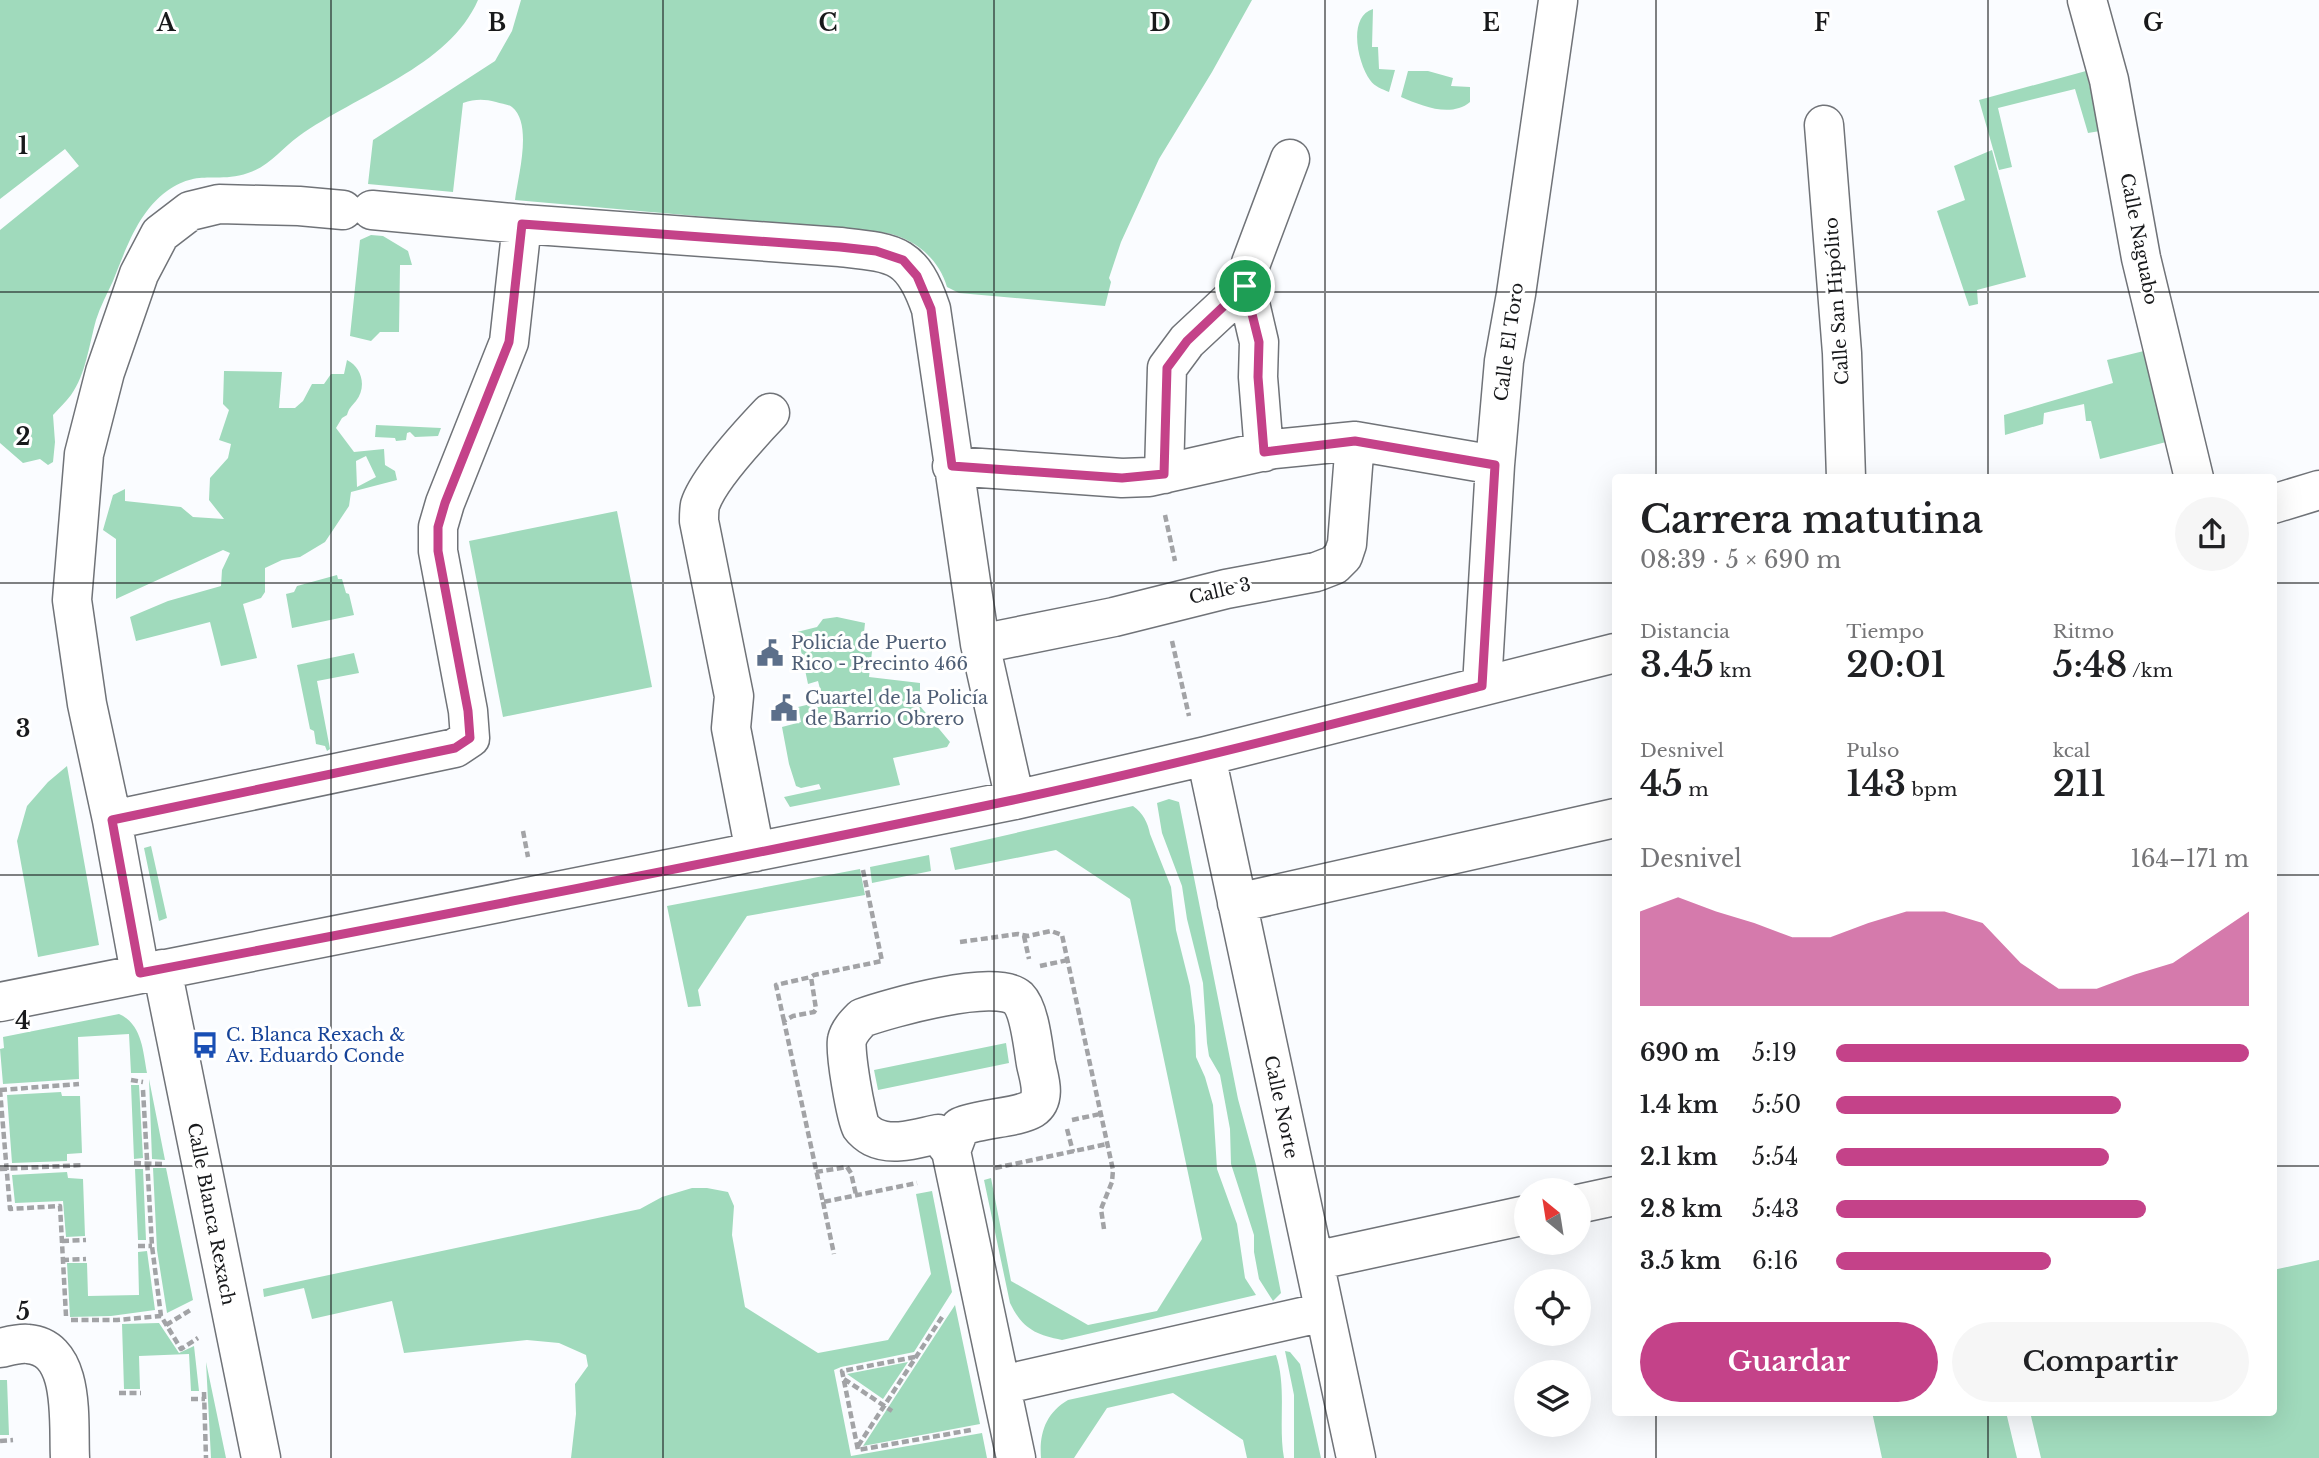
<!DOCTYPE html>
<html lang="es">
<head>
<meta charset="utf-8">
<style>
  :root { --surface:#fff; --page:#f6f6f6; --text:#202124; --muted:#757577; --accent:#c44289 }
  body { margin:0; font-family:"Libre Baskerville",serif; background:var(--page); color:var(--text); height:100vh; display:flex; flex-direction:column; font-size:26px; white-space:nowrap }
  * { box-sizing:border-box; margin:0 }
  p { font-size:23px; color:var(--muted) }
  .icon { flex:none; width:38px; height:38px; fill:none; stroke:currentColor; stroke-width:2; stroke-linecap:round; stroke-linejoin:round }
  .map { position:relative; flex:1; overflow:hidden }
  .panel { position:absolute; left:1612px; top:474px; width:665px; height:942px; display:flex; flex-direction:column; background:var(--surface); border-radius:7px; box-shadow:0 7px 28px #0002 }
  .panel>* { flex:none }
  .needle { width:46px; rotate:330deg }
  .fabs { position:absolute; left:1514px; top:1178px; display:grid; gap:14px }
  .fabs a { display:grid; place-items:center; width:77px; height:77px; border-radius:50%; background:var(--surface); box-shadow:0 7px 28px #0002; font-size:35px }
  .pin { position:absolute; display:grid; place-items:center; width:60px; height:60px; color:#fff; margin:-30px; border:4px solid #fff; border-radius:50%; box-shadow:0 2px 7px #0007 }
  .round { display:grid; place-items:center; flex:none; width:74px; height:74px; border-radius:37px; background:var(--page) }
  .head { display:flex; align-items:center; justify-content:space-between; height:119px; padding:0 28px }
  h1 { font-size:38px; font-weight:600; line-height:52px }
  .stats { display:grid; grid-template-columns:repeat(3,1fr); gap:10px; height:119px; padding:7px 28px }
  .stats div { display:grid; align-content:center }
  .stats b { font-size:35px; font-weight:600 }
  .stats small { font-size:19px; font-weight:400 }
  .stats p { font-size:19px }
  .chart { height:196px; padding:14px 28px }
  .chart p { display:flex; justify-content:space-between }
  .chart svg { width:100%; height:126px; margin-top:7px; fill:var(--accent); opacity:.7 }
  .button { display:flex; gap:14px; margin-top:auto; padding:14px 28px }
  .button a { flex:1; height:80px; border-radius:42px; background:var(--accent); color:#fff; font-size:28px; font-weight:600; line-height:80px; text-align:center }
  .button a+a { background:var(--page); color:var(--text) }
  ul { padding:0 28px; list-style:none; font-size:23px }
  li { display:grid; grid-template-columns:112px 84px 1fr; align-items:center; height:52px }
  li i { height:18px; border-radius:9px; background:var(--accent) }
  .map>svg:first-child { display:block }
  .green { fill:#a0dabc; fill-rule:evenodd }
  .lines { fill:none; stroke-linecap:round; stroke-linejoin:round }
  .minor-casing { stroke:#707378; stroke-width:41 }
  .path { stroke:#a2a3a6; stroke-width:4.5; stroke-dasharray:7 3.5; stroke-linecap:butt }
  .minor { stroke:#fff; stroke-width:38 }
  .route-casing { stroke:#fff; stroke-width:14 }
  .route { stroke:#c44289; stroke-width:9 }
  .grid { fill:none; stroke:#18191b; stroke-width:2; stroke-opacity:0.55 }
  .labels { text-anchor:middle; stroke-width:6; stroke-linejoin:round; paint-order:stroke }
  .street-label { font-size:18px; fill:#18191b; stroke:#fff }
  .service-label { font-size:18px; fill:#4e5e75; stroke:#fff; text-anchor:start }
  .transit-label { font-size:18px; fill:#164399; stroke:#fff; text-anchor:start }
  .grid-label { font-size:23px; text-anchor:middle; font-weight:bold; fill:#18191b; stroke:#fff; stroke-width:6; stroke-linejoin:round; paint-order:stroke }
</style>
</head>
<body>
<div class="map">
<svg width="2319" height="1458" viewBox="0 0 2319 1458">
  <rect width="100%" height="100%" fill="#fafcff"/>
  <path class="green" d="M 0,0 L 478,0 C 449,67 356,95 299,136 C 281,149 270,166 248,173 C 216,184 199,168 167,191 C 138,212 126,249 113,281 C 107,294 100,307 96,320 C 89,345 86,374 71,395 C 66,402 59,408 53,415 L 55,442 L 53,462 L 48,465 L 40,459 L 23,463 L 0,443 L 0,230 L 79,166 L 65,149 L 0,199 Z
    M 521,0 L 1252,0 L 1212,72 L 1159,159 L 1121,242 L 1109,278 L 1111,282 L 1105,306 L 959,293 L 947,287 C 939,259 915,239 887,233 L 515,200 C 518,176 533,124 512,107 C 508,104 501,104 496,102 C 484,99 475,99 463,103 L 453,192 L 368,184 L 373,140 L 495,61 L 512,31 Z
    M 1373,9 L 1372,47 L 1378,47 L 1379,69 L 1395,70 L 1389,92 C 1382,89 1375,87 1370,80 C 1358,64 1347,17 1373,9 Z
    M 1408,71 L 1428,71 L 1453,78 L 1451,86 L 1470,87 L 1470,102 C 1451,118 1422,106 1401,97 Z
    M 2086,71 L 2100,131 L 2088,133 L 2075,89 L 1998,108 L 2012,167 L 1999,170 L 1979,100 Z
    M 1992,150 L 2026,277 L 1977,290 L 1978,304 L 1969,306 L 1937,211 L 1965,200 L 1954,166 Z
    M 371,235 L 383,236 L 408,251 L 412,265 L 400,265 L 399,332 L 380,332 L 371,341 L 350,336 L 360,240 Z
    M 2148,350 L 2170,441 L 2100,459 L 2091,421 L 2086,421 L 2084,404 L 2044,413 L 2043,424 L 2005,435 L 2004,415 L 2113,383 L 2107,360 Z
    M 347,360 C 362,367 367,387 356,401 C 351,407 349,408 347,415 L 342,418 L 336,428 L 354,452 L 384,449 L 385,465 L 395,471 L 397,480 L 351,492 L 349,506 L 325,542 L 300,557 L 282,560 L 265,568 L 265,592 L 261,598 L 243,604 L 257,658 L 221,666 L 210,622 L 136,641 L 130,617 L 168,601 L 221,586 L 222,570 L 230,553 L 223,550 L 116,599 L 116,539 L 103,530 L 113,495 L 125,489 L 125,501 L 181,507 L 193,517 L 224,519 L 209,500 L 210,478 L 228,458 L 231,444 L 219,440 L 229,410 L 223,404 L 224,371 L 282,372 L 279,408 L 295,408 L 303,401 L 312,384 L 324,384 L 331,374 L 344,374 ZM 366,456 L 376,477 L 357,487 L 356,461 Z
    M 376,425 L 441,428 L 438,436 L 415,437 L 410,432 L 407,433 L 406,440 L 396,441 L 395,438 L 375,437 Z
    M 617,511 L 652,687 L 503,717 L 469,541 Z
    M 337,575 L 338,579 L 342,579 L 346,593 L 349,594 L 354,615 L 292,628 L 286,594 L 294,592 L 297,586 Z
    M 837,617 L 865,623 L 863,642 L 873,643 L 869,677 L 920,683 L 920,706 L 950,742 L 947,747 L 893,758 L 900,785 L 790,807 L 784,797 L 821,789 L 819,784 L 801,788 L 796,786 L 789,764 L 782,727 L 801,722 L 798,707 L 823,701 L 818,681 L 808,684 L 797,632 L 817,627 L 823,619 Z
    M 354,653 L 359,673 L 317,681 L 330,749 L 327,751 L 325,746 L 316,744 L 314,731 L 310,729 L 297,665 Z
    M 67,766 L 99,945 L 38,957 L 17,841 L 27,806 L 48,782 Z
    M 1169,799 L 1179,802 L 1238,1099 L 1256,1165 L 1281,1293 L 1273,1301 L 1259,1279 L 1254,1252 L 1254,1235 L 1231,1164 L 1230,1129 L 1220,1075 L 1209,1056 L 1207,1043 L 1203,983 L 1187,919 L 1182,886 L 1162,833 L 1157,803 Z
    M 1133,806 C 1143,813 1148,823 1150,834 L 1171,887 L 1176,930 L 1190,986 L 1195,1026 L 1196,1057 L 1205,1077 L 1213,1105 L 1217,1169 L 1237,1224 L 1245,1278 L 1256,1295 L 1062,1340 C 1035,1335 1022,1328 1010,1303 L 984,1180 L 991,1178 L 1011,1281 L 1088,1325 L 1157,1311 L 1202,1239 L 1130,899 L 1056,850 L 955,870 L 950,848 Z
    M 151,846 L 167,918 L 159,921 L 144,848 Z
    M 929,855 L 931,871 L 872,883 L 870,867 Z
    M 860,869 L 865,895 L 747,916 L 698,990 L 701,1006 L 688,1007 L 667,906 Z
    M 119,1014 C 142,1024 143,1051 147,1073 L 131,1073 L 129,1034 L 78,1037 L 79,1079 L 3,1084 L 0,1049 L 4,1048 L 3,1037 Z
    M 1006,1043 L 1009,1063 L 878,1090 L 874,1070 Z
    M 149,1079 L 165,1160 L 152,1159 Z
    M 131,1085 L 139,1085 L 143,1158 L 134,1159 Z
    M 61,1092 L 62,1096 L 80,1096 L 82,1153 L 67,1154 L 67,1161 L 12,1163 L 7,1095 Z
    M 153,1168 L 166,1168 L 193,1300 L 167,1313 L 157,1250 Z
    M 135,1169 L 143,1169 L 146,1240 L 138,1240 Z
    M 67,1172 L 68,1178 L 83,1179 L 85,1236 L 66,1237 L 63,1201 L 15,1203 L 12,1175 Z
    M 692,1188 L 707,1188 L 728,1192 L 734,1206 L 732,1235 L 745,1307 L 818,1353 L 888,1340 L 931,1274 L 916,1194 L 932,1191 L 952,1292 L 914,1352 L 841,1367 L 834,1370 L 851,1456 L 982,1433 L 987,1458 L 571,1458 L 576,1414 L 575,1384 L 588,1366 L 586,1355 L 559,1343 L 527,1340 L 404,1353 L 392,1301 L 312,1319 L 304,1288 L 264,1297 L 263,1289 L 640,1209 L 662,1197 Z
    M 147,1251 L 155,1310 L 111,1316 L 70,1317 L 67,1263 L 87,1263 L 88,1296 L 139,1295 L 138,1252 Z
    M 2319,1260 L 2319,1458 L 2041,1458 L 2030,1412 L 2273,1412 L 2273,1270 Z
    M 955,1305 L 980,1424 L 863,1446 Z
    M 159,1323 L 179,1353 L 194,1346 L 199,1391 L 191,1391 L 189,1354 L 139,1356 L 140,1389 L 124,1389 L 122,1324 Z
    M 1285,1351 L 1290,1352 L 1300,1364 L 1321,1458 L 1294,1458 L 1294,1395 Z
    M 1276,1355 C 1287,1388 1278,1424 1284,1458 L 1247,1458 L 1243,1440 L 1173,1393 L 1107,1408 L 1074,1458 L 1041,1458 C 1039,1433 1046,1413 1068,1400 Z
    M 206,1362 L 226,1458 L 211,1458 Z
    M 908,1362 L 883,1399 L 847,1374 Z
    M 0,1380 L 7,1380 L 9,1435 L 0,1435 Z
    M 1872,1412 L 2006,1412 L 2017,1458 L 1882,1458 Z"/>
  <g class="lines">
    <defs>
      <path id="minor" d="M 2087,0 L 2109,80 L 2141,258 L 2194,478
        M 1824,125 L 1842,353 L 1846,478
        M 372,210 L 522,224 L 840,247 C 895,253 912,253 931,309 L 980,644 L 1015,800
        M 1246,286 L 1259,342 L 1258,377 L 1264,452
        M 952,466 L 1122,478 L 1149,477 L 1274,449 L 1355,441 L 1495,465
        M 1164,474 L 1167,368 L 1187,341 L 1246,286 L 1251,263 L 1290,159
        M 2273,504 L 2319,490
        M 980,644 L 1114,617 L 1226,589 L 1316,572 L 1334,565 L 1343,556 L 1347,544 L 1355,441
        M 1482,686 L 1495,465 L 1504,361 L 1516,294 L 1558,1
        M 1206,756 L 1356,1458
        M 112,820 L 455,748 L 470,738 L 468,711 L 438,551 L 438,527 L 445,503 L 509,342 L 522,224
        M 755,852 L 731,728 L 734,696 L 699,521 C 699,516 699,510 700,505 C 708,479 751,433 770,413
        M 1237,903 L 1615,818
        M 162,969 L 261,1458
        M 140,973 L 112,820 L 87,704 L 72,600 L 84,454 L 105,372 L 139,274 L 160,234 L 190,211 L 219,204 L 299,206 L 343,210
        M 0,1002 L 1015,800 L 1206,756 L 1615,653
        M 951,1151 L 960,1127 C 980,1118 1017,1118 1032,1109 C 1047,1099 1039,1078 1036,1064 C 1033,1047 1030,1010 1018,998 C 996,978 890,1008 862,1018 C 856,1024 849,1031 847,1040 C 844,1049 856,1118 861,1127 C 863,1130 869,1135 873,1137 C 893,1147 918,1138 938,1134 L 951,1151 L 1016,1458
        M 1578,1204 L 1615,1196
        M 1314,1261 L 1526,1215
        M 0,1348 C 9,1346 19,1343 28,1344 C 77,1348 68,1423 70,1458
        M 1002,1385 L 1324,1312"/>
    </defs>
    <use href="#minor" class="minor-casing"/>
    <path class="path" d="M 1165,515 L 1175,561
      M 1172,641 L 1189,716
      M 523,831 L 528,857
      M 863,870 L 882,961 L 814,975 L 811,977 L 816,1009 L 814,1012 L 793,1016 L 784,1021 L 823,1202 L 917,1183
      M 1024,936 L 1029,959
      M 960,942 L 1018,934 L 1028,936 L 1051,931 L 1062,935 L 1113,1170 L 1112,1182 L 1101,1209 L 1104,1229
      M 1040,966 L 1068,960
      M 784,1021 L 776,985 L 811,977
      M 131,1080 L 143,1082
      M 0,1090 L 10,1209 L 60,1206 L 66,1316
      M 0,1090 L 79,1084
      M 143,1090 L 152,1246 L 161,1316 L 181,1349 L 198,1338
      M 1072,1120 L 1100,1114
      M 1067,1129 L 1073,1152
      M 134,1163 L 162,1164
      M 995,1168 L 1107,1144
      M 0,1169 L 83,1165
      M 816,1172 L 847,1167 L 851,1173 L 856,1195
      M 823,1202 L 834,1254
      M 62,1241 L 86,1240
      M 138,1246 L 152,1246
      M 62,1260 L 86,1259
      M 71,1320 L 117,1320 L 161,1316
      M 166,1325 L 192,1309
      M 915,1357 L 842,1371 L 858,1450 L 971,1430
      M 844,1379 L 892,1411
      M 204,1392 L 206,1458
      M 119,1393 L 141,1393
      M 191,1399 L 205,1399
      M 0,1441 L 13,1440
      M 858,1446 L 944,1314"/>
    <use href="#minor" class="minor"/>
  </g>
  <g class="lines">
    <defs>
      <path id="route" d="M 522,224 L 840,247 L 876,251 L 903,260 L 917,276 L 931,309 L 952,466 L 1122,478 L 1164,474 L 1167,368 L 1187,341 L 1245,286 L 1259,342 L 1258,377 L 1264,452 L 1355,441 L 1495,465 L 1482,686 C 1326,726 1171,766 1013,800 C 723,861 432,917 140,973 L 112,820 L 455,748 L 470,738 L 468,711 L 438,551 L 438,527 L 445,503 L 509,342 Z"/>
    </defs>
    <use href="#route" class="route-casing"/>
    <use href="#route" class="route"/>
  </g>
  <path class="grid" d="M 331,0 L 331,1458M 663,0 L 663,1458M 994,0 L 994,1458M 1325,0 L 1325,1458M 1656,0 L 1656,478M 1988,0 L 1988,478M 0,292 L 2319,292M 0,583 L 1615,583M 2273,583 L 2319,583M 0,875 L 1615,875M 2273,875 L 2319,875M 0,1166 L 1615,1166M 2273,1166 L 2319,1166M 1656,1412 L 1656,1458M 1988,1412 L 1988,1458"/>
  <defs>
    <symbol id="civic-bare" viewBox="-9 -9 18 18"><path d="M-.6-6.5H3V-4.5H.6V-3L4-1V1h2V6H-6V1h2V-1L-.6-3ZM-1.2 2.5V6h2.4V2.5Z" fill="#5c6f8a" stroke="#fff" stroke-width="2.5" paint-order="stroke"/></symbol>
    <symbol id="bus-bare" viewBox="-9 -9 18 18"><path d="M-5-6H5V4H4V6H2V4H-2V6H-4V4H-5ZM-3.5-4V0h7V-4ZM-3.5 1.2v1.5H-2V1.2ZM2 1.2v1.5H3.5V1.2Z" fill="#1a4fb4" stroke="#fff" stroke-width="2.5" paint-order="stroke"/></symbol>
  </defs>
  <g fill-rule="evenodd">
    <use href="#civic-bare" x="751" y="634" width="38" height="38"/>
    <use href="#civic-bare" x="765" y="689" width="38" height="38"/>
    <use href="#bus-bare" x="186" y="1026" width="38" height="38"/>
  </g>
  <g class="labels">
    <g class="street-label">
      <text transform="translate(2139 239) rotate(79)" y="6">Calle Naguabo</text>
      <text transform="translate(1837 301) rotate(-94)" y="6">Calle San Hipólito</text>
      <text transform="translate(1509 342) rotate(-82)" y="6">Calle El Toro</text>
      <text transform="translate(1220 591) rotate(-13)" y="6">Calle 3</text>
      <text transform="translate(1281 1107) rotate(78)" y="6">Calle Norte</text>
      <text transform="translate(211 1214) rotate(79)" y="6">Calle Blanca Rexach</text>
    </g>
    <g class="service-label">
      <text x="791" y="649">Policía de Puerto<tspan x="791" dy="21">Rico - Precinto 466</tspan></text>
      <text x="805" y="704">Cuartel de la Policía<tspan x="805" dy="21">de Barrio Obrero</tspan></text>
    </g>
    <g class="transit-label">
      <text x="226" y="1041">C. Blanca Rexach &amp;<tspan x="226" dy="21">Av. Eduardo Conde</tspan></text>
    </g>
  </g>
  <g class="grid-label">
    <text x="166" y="31">A</text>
    <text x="497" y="31">B</text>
    <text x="828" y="31">C</text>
    <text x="1160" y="31">D</text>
    <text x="1491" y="31">E</text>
    <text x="1822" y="31">F</text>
    <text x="2153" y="31">G</text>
    <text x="23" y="154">1</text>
    <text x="23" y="445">2</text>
    <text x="23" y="737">3</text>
    <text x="23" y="1029">4</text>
    <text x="23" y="1320">5</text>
  </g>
</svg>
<div class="fabs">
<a><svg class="needle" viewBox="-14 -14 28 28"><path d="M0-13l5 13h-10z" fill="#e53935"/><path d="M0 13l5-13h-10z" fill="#757577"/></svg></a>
<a><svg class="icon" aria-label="locate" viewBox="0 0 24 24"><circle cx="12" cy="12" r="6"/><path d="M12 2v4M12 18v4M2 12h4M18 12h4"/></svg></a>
<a><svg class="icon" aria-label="layers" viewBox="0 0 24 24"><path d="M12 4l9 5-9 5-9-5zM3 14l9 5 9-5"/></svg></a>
</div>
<div class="pin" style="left:1245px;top:286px;background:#1e9e55"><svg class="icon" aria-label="arrive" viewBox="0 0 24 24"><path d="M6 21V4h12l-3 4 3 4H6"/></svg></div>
<section class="panel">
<div class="head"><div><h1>Carrera matutina</h1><p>08:39 · 5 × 690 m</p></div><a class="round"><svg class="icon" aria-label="share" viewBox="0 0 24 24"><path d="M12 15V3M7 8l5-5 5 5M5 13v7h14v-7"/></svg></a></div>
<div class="stats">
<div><p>Distancia</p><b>3.45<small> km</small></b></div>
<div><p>Tiempo</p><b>20:01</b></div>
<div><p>Ritmo</p><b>5:48<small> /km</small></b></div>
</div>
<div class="stats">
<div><p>Desnivel</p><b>45<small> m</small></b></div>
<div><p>Pulso</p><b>143<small> bpm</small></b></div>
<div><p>kcal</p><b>211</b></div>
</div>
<div class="chart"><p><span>Desnivel</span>164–171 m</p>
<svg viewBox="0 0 160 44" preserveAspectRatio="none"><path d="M0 44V11L10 6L20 11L30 15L40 20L50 20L60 15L70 11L80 11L90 15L100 29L110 38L120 38L130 33L140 29L150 20L160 11V44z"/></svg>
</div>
<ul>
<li><b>690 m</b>5:19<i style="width:100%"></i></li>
<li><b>1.4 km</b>5:50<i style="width:69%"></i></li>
<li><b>2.1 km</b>5:54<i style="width:66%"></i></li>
<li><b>2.8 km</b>5:43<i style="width:75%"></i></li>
<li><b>3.5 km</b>6:16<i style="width:52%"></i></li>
</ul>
<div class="button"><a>Guardar</a><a>Compartir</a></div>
</section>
</div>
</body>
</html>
